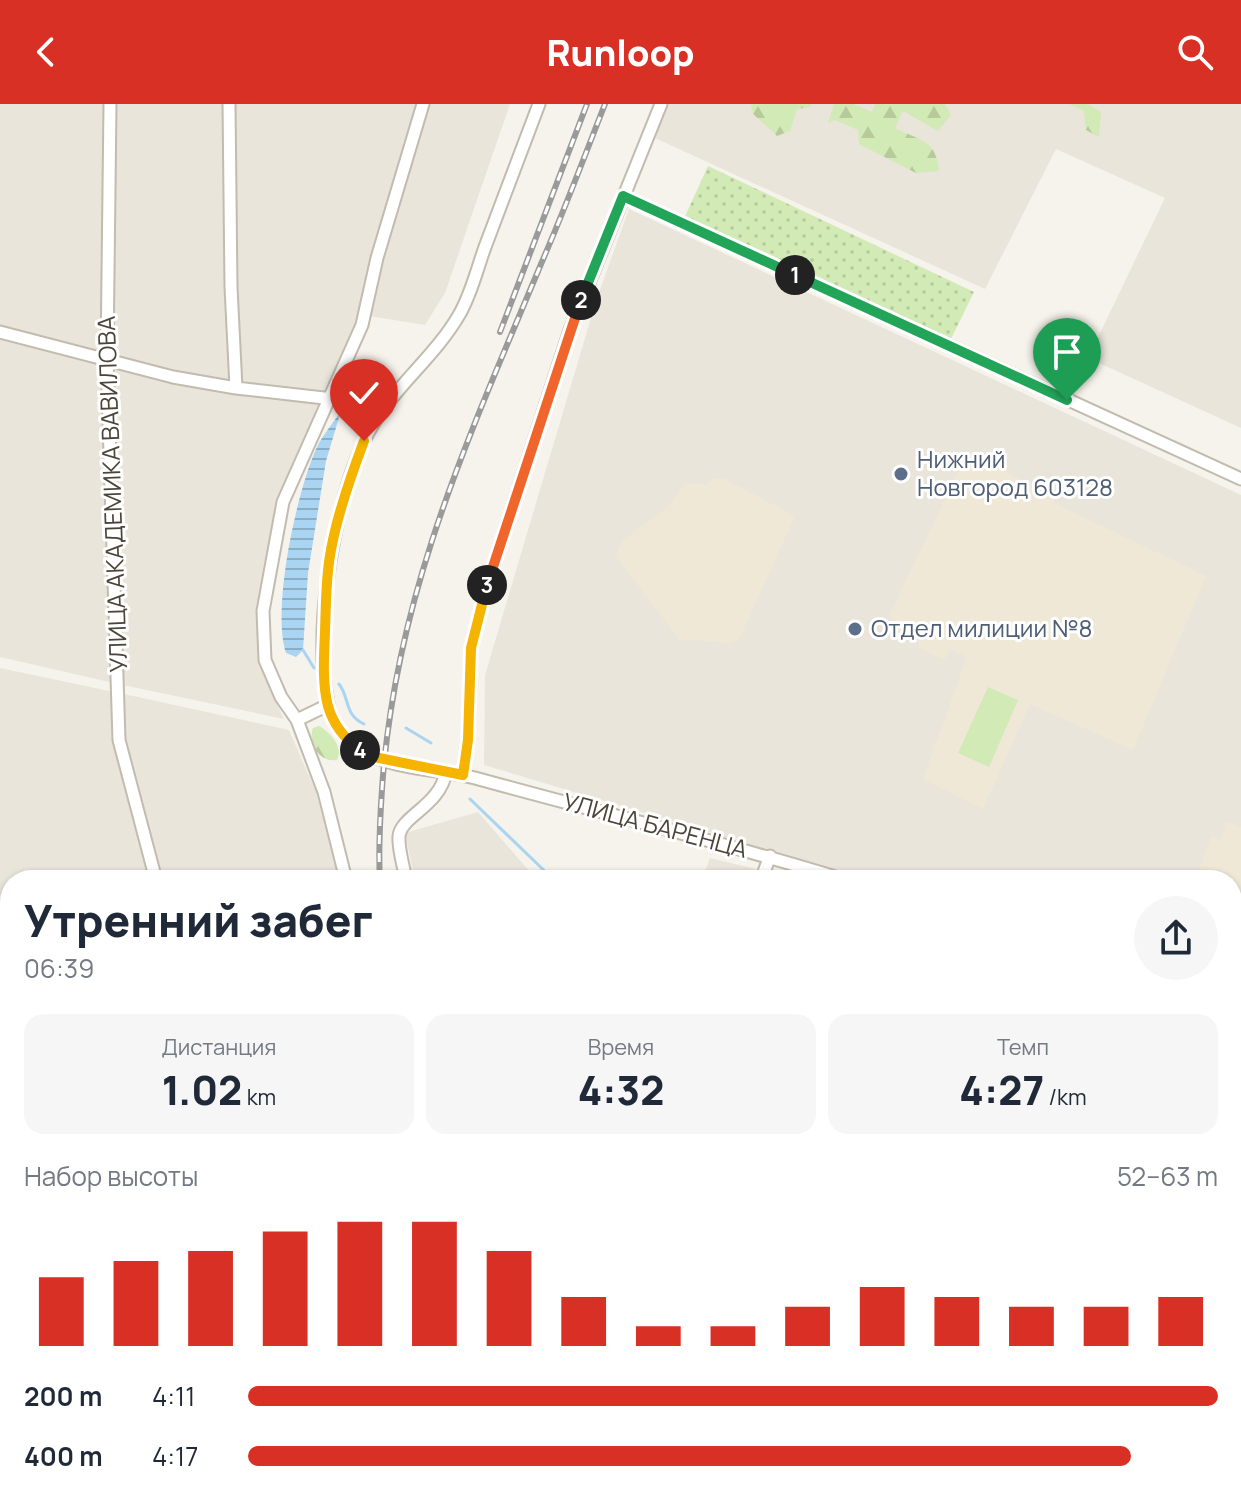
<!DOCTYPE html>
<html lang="ru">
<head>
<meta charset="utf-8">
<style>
  :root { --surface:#fff; --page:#f6f6f7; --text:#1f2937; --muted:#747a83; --accent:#d93025 }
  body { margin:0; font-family:Manrope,sans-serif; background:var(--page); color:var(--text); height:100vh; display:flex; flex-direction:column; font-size:30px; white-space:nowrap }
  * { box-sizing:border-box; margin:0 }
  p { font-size:26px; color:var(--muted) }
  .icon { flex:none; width:44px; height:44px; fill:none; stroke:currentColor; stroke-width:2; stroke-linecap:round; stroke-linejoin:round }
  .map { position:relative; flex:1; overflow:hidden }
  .sheet { position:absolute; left:0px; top:766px; width:1242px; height:634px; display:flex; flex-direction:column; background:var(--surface); border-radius:32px 32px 0 0; box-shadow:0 2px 6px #0004 }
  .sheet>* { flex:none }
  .pin { position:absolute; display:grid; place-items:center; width:68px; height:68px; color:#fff; margin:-82px -34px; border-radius:50% 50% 50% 0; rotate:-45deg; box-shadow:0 0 8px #0007 }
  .pin .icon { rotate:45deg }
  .km { position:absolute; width:40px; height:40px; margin:-20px; border-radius:50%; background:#222; color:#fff; font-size:22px; line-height:40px; text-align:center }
  .round { display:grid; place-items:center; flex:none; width:84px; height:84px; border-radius:42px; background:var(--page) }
  .summary { display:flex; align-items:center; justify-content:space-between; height:136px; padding:0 24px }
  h1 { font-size:44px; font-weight:800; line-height:60px }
  .metrics { display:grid; grid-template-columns:repeat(3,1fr); gap:12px; height:136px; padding:8px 24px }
  .metrics div { display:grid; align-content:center; border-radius:20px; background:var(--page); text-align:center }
  .metrics b { font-size:40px; font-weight:800 }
  .metrics small { font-size:22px; font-weight:400 }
  .metrics p { font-size:22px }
  .chart { height:224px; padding:16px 24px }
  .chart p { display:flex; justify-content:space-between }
  .chart svg { width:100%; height:144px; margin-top:8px; stroke:var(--accent); stroke-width:6 }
  ul { padding:0 24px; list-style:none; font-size:26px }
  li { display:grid; grid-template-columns:128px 96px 1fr; align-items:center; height:60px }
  li i { height:20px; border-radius:10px; background:var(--accent) }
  header { display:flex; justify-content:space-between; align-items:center; height:104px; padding:0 24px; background:var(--accent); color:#fff; font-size:36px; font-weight:800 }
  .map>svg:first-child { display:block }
  .residential { fill:#eae5da }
  .industrial { fill:#e6e2dd }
  .education { fill:#efe8d6 }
  .grass { fill:url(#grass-dots) }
  .forest { fill:url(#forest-firs) }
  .pitch { fill:#d2eab5 }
  .water { fill:url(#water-rules) }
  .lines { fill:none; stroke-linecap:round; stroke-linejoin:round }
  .stream { stroke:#a9d4f2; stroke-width:3 }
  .minor-casing { stroke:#c2bbae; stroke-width:15 }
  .major-casing { stroke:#e6c16a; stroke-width:18 }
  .minor { stroke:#fff; stroke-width:11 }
  .major { stroke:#ffe39c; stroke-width:14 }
  .rail-casing { stroke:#9a9a9a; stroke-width:6 }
  .rail { stroke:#fff; stroke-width:3; stroke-dasharray:9; stroke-linecap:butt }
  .split-1-casing { stroke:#fff; stroke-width:16 }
  .split-2-casing { stroke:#fff; stroke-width:16 }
  .split-3-casing { stroke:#fff; stroke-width:16 }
  .split-4-casing { stroke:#fff; stroke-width:16 }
  .split-5-casing { stroke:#fff; stroke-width:16 }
  .split-1 { stroke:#22a559; stroke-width:10 }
  .split-2 { stroke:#22a559; stroke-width:10 }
  .split-3 { stroke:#f0652b; stroke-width:10 }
  .split-4 { stroke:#f5b400; stroke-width:10 }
  .split-5 { stroke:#f5b400; stroke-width:10 }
  .service-dot { fill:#5c6f8a; stroke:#fff; stroke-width:3 }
  .labels { text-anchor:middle; stroke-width:6; stroke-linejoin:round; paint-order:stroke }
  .service-label { font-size:24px; fill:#4e5e75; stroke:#fff; text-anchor:start }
  .street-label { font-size:24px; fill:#4b4439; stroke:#fff }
</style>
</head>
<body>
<header><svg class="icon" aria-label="back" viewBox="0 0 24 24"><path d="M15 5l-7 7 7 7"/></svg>Runloop<svg class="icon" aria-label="search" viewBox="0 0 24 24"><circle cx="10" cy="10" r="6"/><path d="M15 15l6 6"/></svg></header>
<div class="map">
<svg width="1241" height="1399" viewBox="0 0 1241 1399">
  <defs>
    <pattern id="grass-dots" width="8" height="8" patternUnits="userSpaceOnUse" patternTransform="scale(2)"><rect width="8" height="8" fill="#d2eab5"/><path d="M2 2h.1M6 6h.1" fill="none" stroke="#b6ca9c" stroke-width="1.8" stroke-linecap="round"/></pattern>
    <pattern id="forest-firs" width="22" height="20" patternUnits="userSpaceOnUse" patternTransform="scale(2)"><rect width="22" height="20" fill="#d2eab5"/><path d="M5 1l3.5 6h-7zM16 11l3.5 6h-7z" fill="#b6ca9c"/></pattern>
    <pattern id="water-rules" width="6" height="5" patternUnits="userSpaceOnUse" patternTransform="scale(2)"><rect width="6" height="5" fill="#a9d4f2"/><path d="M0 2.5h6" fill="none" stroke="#8caec5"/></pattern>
  </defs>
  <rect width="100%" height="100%" fill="#f6f3ec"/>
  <path class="residential" d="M 0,0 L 105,0 L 103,250 L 0,223 Z
    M 114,0 L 223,0 L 227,185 L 233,280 L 172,269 L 110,252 Z
    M 233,0 L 419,0 L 357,219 L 326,290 L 238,280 Z
    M 430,0 L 510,0 L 445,189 L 425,221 L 369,212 L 425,4 Z
    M 667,0 L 1241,0 L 1241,324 L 1088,254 L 1165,94 L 1056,45 L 985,185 L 655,34 Z
    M 629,105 L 1241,391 L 1241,924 L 1232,920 L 1232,776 L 869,776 L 484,661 L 485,571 L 596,197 Z
    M 0,233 L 103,258 L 114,579 L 0,553 Z
    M 111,259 L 321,297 L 278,395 L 256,507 L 259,559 L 284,615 L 123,581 Z
    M 0,564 L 114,588 L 151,776 L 10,776 L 10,873 L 0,878 Z
    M 124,590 L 289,626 L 316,688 L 339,776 L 161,776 L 125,635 Z
    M 478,708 L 537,776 L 415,776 L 405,729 Z
    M 710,754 L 756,765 L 752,776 L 702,776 Z
    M 434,1390 L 497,1390 L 500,1399 L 437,1399 Z
    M 588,1390 L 702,1390 L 698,1399 L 591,1399 Z
    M 717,1390 L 857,1390 L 854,1399 L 713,1399 Z
    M 932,1390 L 1019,1390 L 1016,1399 L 957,1399 Z
    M 1035,1390 L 1178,1390 L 1174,1399 L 1032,1399 Z"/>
  <path class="industrial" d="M 10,891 L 10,1390 L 428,1390 L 431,1399 L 3,1399 L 0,1394 L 0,896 Z"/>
  <path class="education" d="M 967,350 L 1056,392 L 1054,399 L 1206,472 L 1133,646 L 1030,600 L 983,705 L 923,675 L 967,553 L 950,545 L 944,556 L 918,543 L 922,530 L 889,512 Z
    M 713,374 L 724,375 L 795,412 L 740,533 L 732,539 L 679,535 L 616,452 L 622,437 L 669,402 L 685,379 L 707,381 Z
    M 1227,718 L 1241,723 L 1241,834 L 1232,831 L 1232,776 L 1196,776 L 1211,733 L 1222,736 Z
    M 1232,949 L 1241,952 L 1239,1242 L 1232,1239 Z"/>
  <path class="grass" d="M 708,62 L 974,188 L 948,241 L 682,119 Z"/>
  <path class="forest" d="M 751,0 L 811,0 L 810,3 L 797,5 L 790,27 L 777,32 L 753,10 Z
    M 834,0 L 854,0 L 872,8 L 875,0 L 945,0 L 951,11 L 938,27 L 903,7 L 895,24 C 920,37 936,35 939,67 L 916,69 L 859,40 L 858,26 L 835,16 L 828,19 Z
    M 1069,0 L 1088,0 L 1101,8 L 1099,33 L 1086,26 L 1084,7 Z
    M 319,622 C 330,628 344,643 337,656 C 320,659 307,639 313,624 Z"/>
  <path class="pitch" d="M 988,583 L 1018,596 L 989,663 L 958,649 Z"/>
  <path class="water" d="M 341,307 L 326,357 L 308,469 L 303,546 L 296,553 L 286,549 C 271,505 297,386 317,343 C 323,331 333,319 341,307 Z"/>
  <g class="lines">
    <path class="stream" d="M 303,546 L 314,564
      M 339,580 C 350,594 344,611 364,620
      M 406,624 L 431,639
      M 470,695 L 554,776"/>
    <defs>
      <path id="minor" d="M 110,0 L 107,254 L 119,636 L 156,776
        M 229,0 L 231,183 L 236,284
        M 539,0 C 521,48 503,95 485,143 C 477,165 471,191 459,211 C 433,256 386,289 364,337 C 333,406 313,525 328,599 C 331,619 345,637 363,647 C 395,666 439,665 475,674 C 598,708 723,738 845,776
        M 623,92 L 1241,375
        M 0,228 L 173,273 L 236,284 L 359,298 L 379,311
        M 297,616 L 328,601
        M 463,671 L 468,636 L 471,544 L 487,481 L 570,226 L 661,0
        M 346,776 L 324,688 L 297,616 L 281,593 L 265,556 L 263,507 L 283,398 L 362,221 L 377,154 L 423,0
        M 406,776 C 404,763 398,746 399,732 C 401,712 440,702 446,668
        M 761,776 L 770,752
        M 1232,933 L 1241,936
        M 518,1390 L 521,1399
        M 578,1390 L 581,1399
        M 924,1390 L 949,1399
        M 703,1399 L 708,1390
        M 862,1399 L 866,1390
        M 1024,1399 L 1027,1390"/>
      <path id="major" d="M 1232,1302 L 1241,1279
        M 1195,1399 L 1198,1390"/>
    </defs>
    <use href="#minor" class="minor-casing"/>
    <use href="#major" class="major-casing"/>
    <use href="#minor" class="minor"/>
    <use href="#major" class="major"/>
    <defs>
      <path id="rail" d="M 500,228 L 587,0
        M 380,776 C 378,746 380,715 382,685 C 395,490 470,330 544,153 C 566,102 585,51 605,0
        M 529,1390 L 532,1399"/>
    </defs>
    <use href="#rail" class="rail-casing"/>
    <use href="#rail" class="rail"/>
  </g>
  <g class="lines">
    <defs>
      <path id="split-1" d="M 795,171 L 1067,296"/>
      <path id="split-2" d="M 581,196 L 623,92 L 795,171"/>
      <path id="split-3" d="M 487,481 L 581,196"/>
      <path id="split-4" d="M 360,646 L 374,653 L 463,671 L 468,636 L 471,544 L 487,481"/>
      <path id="split-5" d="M 360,646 C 345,635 333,620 328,602 C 322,579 324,552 325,528 C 326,498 326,466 333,436 C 340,402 352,369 364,337"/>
    </defs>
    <use href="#split-1" class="split-1-casing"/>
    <use href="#split-2" class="split-2-casing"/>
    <use href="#split-3" class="split-3-casing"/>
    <use href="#split-4" class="split-4-casing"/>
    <use href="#split-5" class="split-5-casing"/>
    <use href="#split-1" class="split-1"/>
    <use href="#split-2" class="split-2"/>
    <use href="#split-3" class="split-3"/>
    <use href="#split-4" class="split-4"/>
    <use href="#split-5" class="split-5"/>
  </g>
  <g class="service-dot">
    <circle cx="901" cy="370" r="8"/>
    <circle cx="855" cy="525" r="8"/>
  </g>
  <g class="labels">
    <g class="service-label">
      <text x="917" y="364">Нижний<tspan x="917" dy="28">Новгород 603128</tspan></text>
      <text x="871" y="533">Отдел милиции №8</text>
    </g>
    <g class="street-label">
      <text transform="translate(113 390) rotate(-92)" y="8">УЛИЦА АКАДЕМИКА ВАВИЛОВА</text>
      <text transform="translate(655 722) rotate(15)" y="8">УЛИЦА БАРЕНЦА</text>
    </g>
  </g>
</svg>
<div class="pin" style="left:1067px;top:296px;background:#1e9e55"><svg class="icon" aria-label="arrive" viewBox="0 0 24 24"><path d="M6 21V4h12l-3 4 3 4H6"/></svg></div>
<div class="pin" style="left:364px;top:337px;background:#d93025"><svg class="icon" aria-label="check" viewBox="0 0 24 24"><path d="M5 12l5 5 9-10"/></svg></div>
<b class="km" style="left:795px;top:171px">1</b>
<b class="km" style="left:581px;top:196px">2</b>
<b class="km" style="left:487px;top:481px">3</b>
<b class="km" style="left:360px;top:646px">4</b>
<section class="sheet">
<div class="summary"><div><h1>Утренний забег</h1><p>06:39</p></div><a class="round"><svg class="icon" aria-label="share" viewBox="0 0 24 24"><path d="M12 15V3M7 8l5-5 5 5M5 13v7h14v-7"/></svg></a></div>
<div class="metrics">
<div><p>Дистанция</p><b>1.02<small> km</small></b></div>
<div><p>Время</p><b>4:32</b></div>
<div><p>Темп</p><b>4:27<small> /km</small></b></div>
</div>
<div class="chart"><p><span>Набор высоты</span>52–63 m</p>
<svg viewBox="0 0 160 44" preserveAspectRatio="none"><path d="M5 44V23M15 44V18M25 44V15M35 44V9M45 44V6M55 44V6M65 44V15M75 44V29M85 44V38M95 44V38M105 44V32M115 44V26M125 44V29M135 44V32M145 44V32M155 44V29"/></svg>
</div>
<ul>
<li><b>200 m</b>4:11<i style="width:100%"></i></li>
<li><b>400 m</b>4:17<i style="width:91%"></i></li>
</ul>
</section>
</div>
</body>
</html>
